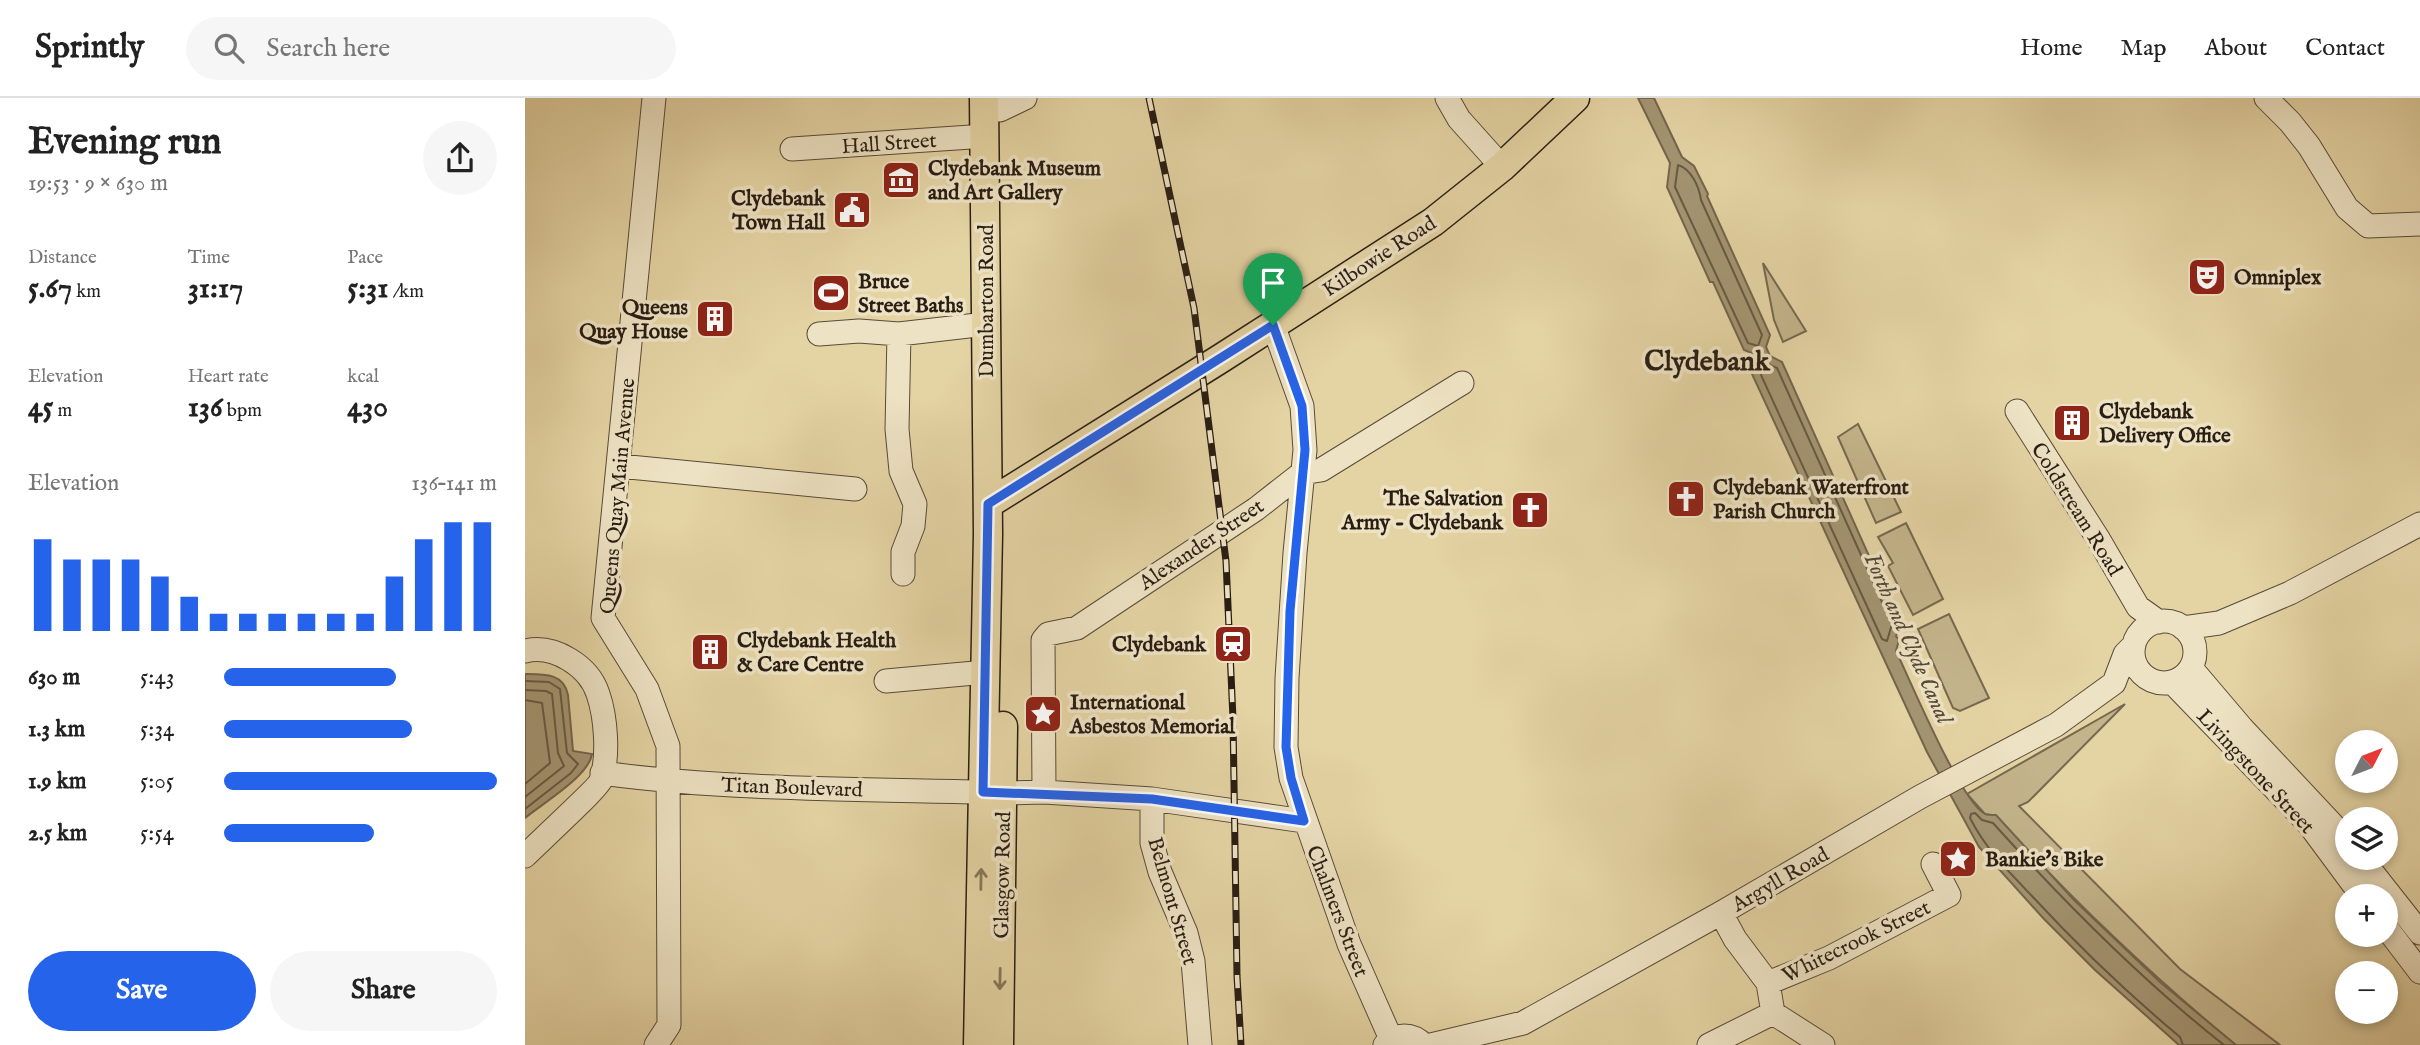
<!DOCTYPE html>
<html lang="en">
<head>
<meta charset="utf-8">
<style>
  :root { --surface:#fff; --page:#f6f6f6; --text:#222; --muted:#767676; --line:#e0e0e0; --accent:#2563eb }
  body { margin:0; font-family:"IM FELL English",serif; background:var(--page); color:var(--text); height:100vh; display:flex; flex-direction:column; font-size:26px; white-space:nowrap }
  * { box-sizing:border-box; margin:0 }
  p { font-size:23px; color:var(--muted) }
  .icon { flex:none; width:38px; height:38px; fill:none; stroke:currentColor; stroke-width:2; stroke-linecap:round; stroke-linejoin:round }
  .map { position:relative; flex:1; overflow:hidden }
  .sheet { display:flex; flex-direction:column; background:var(--surface); width:525px }
  .sheet>* { flex:none }
  .needle { width:46px; rotate:48deg }
  .tools { position:absolute; left:1810px; top:632px; display:grid; gap:14px }
  .tools a { display:grid; place-items:center; width:63px; height:63px; border-radius:50%; background:var(--surface); box-shadow:0 4px 10px #0003; font-size:35px }
  .pin { position:absolute; display:grid; place-items:center; width:60px; height:60px; color:#fff; margin:-72px -30px; border-radius:50% 50% 50% 0; rotate:-45deg; box-shadow:0 0 7px #0007 }
  .pin .icon { rotate:45deg }
  .round { display:grid; place-items:center; flex:none; width:74px; height:74px; border-radius:37px; background:var(--page) }
  .overview { display:flex; align-items:center; justify-content:space-between; height:119px; padding:0 28px }
  h1 { font-size:38px; font-weight:700; line-height:52px }
  .metrics { display:grid; grid-template-columns:repeat(3,1fr); gap:10px; height:119px; padding:7px 28px }
  .metrics div { display:grid; align-content:center }
  .metrics b { font-size:30px; font-weight:700 }
  .metrics small { font-size:19px; font-weight:400 }
  .metrics p { font-size:19px }
  .chart { height:196px; padding:14px 28px }
  .chart p { display:flex; justify-content:space-between }
  .chart svg { width:100%; height:126px; margin-top:7px; stroke:var(--accent); stroke-width:6 }
  .primary-button { display:flex; gap:14px; margin-top:auto; padding:14px 28px }
  .primary-button a { flex:1; height:80px; border-radius:42px; background:var(--accent); color:#fff; font-size:28px; font-weight:700; line-height:80px; text-align:center }
  .primary-button a+a { background:var(--page); color:var(--text) }
  ul { padding:0 28px; list-style:none; font-size:23px }
  li { display:grid; grid-template-columns:112px 84px 1fr; align-items:center; height:52px }
  li i { height:18px; border-radius:9px; background:var(--accent) }
  header { display:flex; align-items:center; gap:42px; box-sizing:border-box; height:98px; padding:0 35px; background:var(--surface); border-bottom:2px solid var(--line) }
  header strong { font-size:33px }
  nav { display:flex; gap:38px; margin-inline-start:auto; font-size:24px }
  .search { width:490px; height:63px; background:var(--page); display:flex; align-items:center; gap:18px; box-sizing:border-box; padding:0 24px; border-radius:38px; color:var(--muted); font-size:26px }
  main { display:flex; flex:1; min-height:0 }
  .map>svg:first-child { display:block }
  .green { fill:#c4b48b; stroke:#766950; stroke-width:2 }
  .water { fill:#a49572; stroke:#73654c; stroke-width:2 }
  .lines { fill:none; stroke-linecap:round; stroke-linejoin:round }
  .shore { stroke:#665a43; stroke-width:2 }
  .minor-casing { stroke:#584b38; stroke-width:25 }
  .major-casing { stroke:#291e14; stroke-width:31 }
  .minor { stroke:#ede2c3; stroke-width:23 }
  .major { stroke:#e4d3a3; stroke-width:28 }
  .rail-casing { stroke:#291e14; stroke-width:7 }
  .rail { stroke:#ede2c3; stroke-width:4.5; stroke-dasharray:13; stroke-linecap:butt }
  .oneway { stroke:#86785c }
  .route-casing { stroke:#fff; stroke-width:14 }
  .route { stroke:#2563eb; stroke-width:9 }
  .labels { text-anchor:middle; stroke-width:7; stroke-linejoin:round; paint-order:stroke }
  .street-label { font-size:21px; fill:#291e14; stroke:#ede2c3 }
  .poi-label { font-size:21px; font-weight:bold; fill:#291e14; stroke:#ede2c3; text-anchor:start }
  .water-label { font-size:23px; font-style:italic; fill:#544835; stroke:#ede2c3 }
  .district-label { font-size:28px; font-weight:bold; fill:#291e14; stroke:#ede2c3 }
</style>
</head>
<body>
<header>
<strong>Sprintly</strong>
<div class="search"><svg class="icon" aria-label="search" viewBox="0 0 24 24"><circle cx="10" cy="10" r="6"/><path d="M15 15l6 6"/></svg>Search here</div>
<nav><a>Home</a><a>Map</a><a>About</a><a>Contact</a></nav>
</header>
<main>
<section class="sheet">
<div class="overview"><div><h1>Evening run</h1><p>19:53 · 9 × 630 m</p></div><a class="round"><svg class="icon" aria-label="share" viewBox="0 0 24 24"><path d="M12 15V3M7 8l5-5 5 5M5 13v7h14v-7"/></svg></a></div>
<div class="metrics">
<div><p>Distance</p><b>5.67<small> km</small></b></div>
<div><p>Time</p><b>31:17</b></div>
<div><p>Pace</p><b>5:31<small> /km</small></b></div>
</div>
<div class="metrics">
<div><p>Elevation</p><b>45<small> m</small></b></div>
<div><p>Heart rate</p><b>136<small> bpm</small></b></div>
<div><p>kcal</p><b>430</b></div>
</div>
<div class="chart"><p><span>Elevation</span>136–141 m</p>
<svg viewBox="0 0 160 44" preserveAspectRatio="none"><path d="M5 44V12M15 44V19M25 44V19M35 44V19M45 44V25M55 44V32M65 44V38M75 44V38M85 44V38M95 44V38M105 44V38M115 44V38M125 44V25M135 44V12M145 44V6M155 44V6"/></svg>
</div>
<ul>
<li><b>630 m</b>5:43<i style="width:63%"></i></li>
<li><b>1.3 km</b>5:34<i style="width:69%"></i></li>
<li><b>1.9 km</b>5:05<i style="width:100%"></i></li>
<li><b>2.5 km</b>5:54<i style="width:55%"></i></li>
</ul>
<div class="primary-button"><a>Save</a><a>Share</a></div>
</section>
<div class="map">
<svg width="1895" height="947" viewBox="0 0 1895 947">
  <rect width="100%" height="100%" fill="#e4d3a3"/>
  <filter id="stains"><feTurbulence type="fractalNoise" baseFrequency=".00286" numOctaves="4"/><feColorMatrix values="0 0 0 0 .2 0 0 0 0 .09 0 0 0 0 .02 0 0 0 .5 -.17"/></filter>
  <radialGradient id="worn" r=".72"><stop offset=".6" stop-color="#630" stop-opacity="0"/><stop offset="1" stop-color="#630" stop-opacity=".3"/></radialGradient>
  <path class="green" d="M 1238,165 L 1281,233 L 1258,244 L 1249,222 Z
    M 1333,326 L 1376,414 L 1351,425 L 1313,339 Z
    M 1381,425 L 1418,501 L 1388,517 L 1363,468 L 1368,465 L 1353,439 Z
    M 1424,516 L 1464,600 L 1435,613 L 1428,610 L 1393,531 Z
    M 1600,606 L 1503,704 L 1494,708 L 1655,871 L 1755,947 L 1711,947 L 1702,940 C 1620,871 1543,798 1471,718 L 1460,716 L 1442,696 Z"/>
  <path class="water" d="M 1113,0 L 1129,0 L 1157,59 L 1169,68 L 1183,96 L 1182,98 L 1245,237 L 1241,249 L 1245,258 L 1257,264 L 1375,527 L 1371,538 L 1374,542 L 1371,553 C 1386,584 1435,702 1460,716 C 1463,717 1467,717 1471,717 L 1549,802 L 1635,884 L 1711,947 L 1654,947 L 1570,872 L 1519,821 L 1454,749 L 1402,654 L 1227,276 L 1231,264 L 1227,255 L 1219,252 L 1188,184 L 1185,184 L 1142,89 L 1145,65 Z
    M 0,576 C 19,576 39,575 43,597 L 48,653 L 67,656 C 64,678 18,705 0,720 Z"/>
  <g class="lines">
    <path class="shore" d="M 1153,67 C 1166,71 1174,88 1176,102 L 1237,237 L 1233,248 L 1223,245 L 1150,89 Z
      M 1240,265 L 1252,270 L 1367,526 L 1362,543 L 1357,541 L 1236,277 Z
      M 0,583 L 24,584 L 35,591 L 42,655 L 53,666 L 46,675 L 0,711
      M 0,592 L 21,593 L 27,596 L 33,655 L 39,668 L 0,699
      M 0,602 L 17,605 L 25,665 L 0,686
      M 1658,947 L 1655,939 C 1602,895 1552,847 1506,797 C 1483,773 1460,750 1445,720 L 1446,716 L 1450,715 L 1457,722 L 1468,725 C 1539,804 1615,881 1699,947"/>
    <defs>
      <path id="minor" d="M 129,0 L 78,520 L 122,591 L 143,648 L 144,927 L 131,947
        M 922,0 L 934,21 L 977,69
        M 1741,0 L 1765,24 L 1784,48 L 1822,110 L 1843,128 L 1895,126
        M 460,12 L 475,12 L 500,0
        M 267,51 L 461,38
        M 748,227 L 777,308 L 780,352 L 770,455 L 762,580 L 761,649 L 766,680 L 824,846 L 866,941
        M 294,236 L 334,233 L 374,236 L 461,226
        M 374,236 L 372,331 L 376,373 L 390,406 L 388,428 L 378,454 L 378,476
        M 1492,313 L 1574,442 L 1613,509 L 1634,524
        M 94,368 L 330,391
        M1608 554a31 31 0 1 1 62 0a31 31 0 1 1-62 0Z
        M 1658,530 L 1694,525 L 1765,495 L 1895,426
        M 0,553 C 29,546 64,568 73,596 C 81,619 84,659 76,682 C 74,689 11,747 0,758
        M 1666,570 L 1717,630 L 1822,742
        M 361,583 L 461,574
        M 1647,584 L 1783,725 L 1837,798
        M 77,675 C 204,692 330,691 458,694
        M 519,694 L 518,542 L 523,536 L 552,530 L 731,411 L 777,375 L 796,372 L 937,285
        M 478,695 L 519,694 L 627,701 L 779,723
        M 627,701 L 627,745 L 635,774 L 661,835 L 668,863 L 675,947
        M 1836,760 L 1895,835
        M 1196,815 L 1210,841 L 1243,885 L 1248,915 L 1298,947
        M 1860,828 L 1895,874
        M 1243,885 L 1304,860 L 1424,797 L 1408,766
        M 860,947 C 872,935 887,935 899,947
        M 906,947 L 998,925 L 1196,815 L 1395,699 L 1531,627 L 1589,585 L 1600,556 L 1609,547
        M 1184,947 L 1248,915"/>
      <path id="major" d="M 463,406 L 695,261 L 908,124 L 977,69 L 1050,0
        M 453,947 L 463,436 L 459,0
        M 474,947 L 478,628"/>
    </defs>
    <use href="#minor" class="minor-casing"/>
    <use href="#major" class="major-casing"/>
    <use href="#minor" class="minor"/>
    <use href="#major" class="major"/>
    <defs>
      <path id="rail" d="M 624,0 L 669,210 L 701,463 L 708,621 L 712,878 L 716,947"/>
    </defs>
    <use href="#rail" class="rail-casing"/>
    <use href="#rail" class="rail"/>
  </g>
  <defs><path id="oneway-shaft" d="M-6 0H5M1.5-3L5.5 0L1.5 3" fill="none" stroke-width="1.6" stroke-linecap="round" stroke-linejoin="round" transform="scale(1.75)"/></defs>
  <g class="oneway">
    <use href="#oneway-shaft" transform="translate(456 781) rotate(-89)"/>
    <use href="#oneway-shaft" transform="translate(475 881) rotate(91)"/>
  </g>
  <g class="lines">
    <defs>
      <path id="route" d="M 748,227 L 777,308 L 780,352 L 765,513 L 761,649 L 766,680 L 779,723 L 627,701 L 458,694 L 463,406 Z"/>
    </defs>
    <use href="#route" class="route-casing"/>
    <use href="#route" class="route"/>
  </g>
  <defs>
    <symbol id="museum-square" viewBox="-11 -11 22 22"><rect x="-9" y="-9" width="18" height="18" rx="4" fill="#8f2418" stroke="#ede2c3"/><path d="M0-6L6-3V-2H-6V-3ZM-5-1h2V3h-2ZM-1-1h2V3h-2ZM3-1h2V3H3ZM-6 4H6V6H-6Z" fill="#fff"/></symbol>
    <symbol id="civic-square" viewBox="-11 -11 22 22"><rect x="-9" y="-9" width="18" height="18" rx="4" fill="#8f2418" stroke="#ede2c3"/><path d="M-.6-6.5H3V-4.5H.6V-3L4-1V1h2V6H-6V1h2V-1L-.6-3ZM-1.2 2.5V6h2.4V2.5Z" fill="#fff"/></symbol>
    <symbol id="theatre-square" viewBox="-11 -11 22 22"><rect x="-9" y="-9" width="18" height="18" rx="4" fill="#8f2418" stroke="#ede2c3"/><path d="M-5-5.5Q0-4 5-5.5V0Q5 5 0 6Q-5 5-5 0ZM-3.3-2.5H-1v1.5H-3.3ZM1-2.5H3.3v1.5H1ZM-2.8 1Q0 5.5 2.8 1Z" fill="#fff"/></symbol>
    <symbol id="stadium-square" viewBox="-11 -11 22 22"><rect x="-9" y="-9" width="18" height="18" rx="4" fill="#8f2418" stroke="#ede2c3"/><path d="M0-5a6.5 5 0 1 0 0 10a6.5 5 0 1 0 0-10ZM-3.5-1.8h7v3.6h-7Z" fill="#fff"/></symbol>
    <symbol id="building-square" viewBox="-11 -11 22 22"><rect x="-9" y="-9" width="18" height="18" rx="4" fill="#8f2418" stroke="#ede2c3"/><path d="M-4-6H4V6H1V3H-1V6H-4ZM-2.5-4.3h1.7v1.8h-1.7ZM.8-4.3h1.7v1.8H.8ZM-2.5-1h1.7V.8h-1.7ZM.8-1h1.7V.8H.8Z" fill="#fff"/></symbol>
    <symbol id="church-square" viewBox="-11 -11 22 22"><rect x="-9" y="-9" width="18" height="18" rx="4" fill="#8f2418" stroke="#ede2c3"/><path d="M-1.2-6h2.4v3.5h3.3v2.4h-3.3V6h-2.4V-.1h-3.3v-2.4h3.3Z" fill="#fff"/></symbol>
    <symbol id="station-square" viewBox="-11 -11 22 22"><rect x="-9" y="-9" width="18" height="18" rx="4" fill="#8f2418" stroke="#ede2c3"/><path d="M-3-6H3Q5-6 5-4V2Q5 4 3 4L4.5 6H3L1.5 4h-3L-3 6H-4.5L-3 4Q-5 4-5 2V-4Q-5-6-3-6ZM-3.5-4v3h7v-3ZM-3.5 1v1.5H-2V1ZM2 1v1.5H3.5V1Z" fill="#fff"/></symbol>
    <symbol id="sight-square" viewBox="-11 -11 22 22"><rect x="-9" y="-9" width="18" height="18" rx="4" fill="#8f2418" stroke="#ede2c3"/><path d="M0-6L1.8-2.2L6-1.7L2.9 1.2L3.7 5.4L0 3.3L-3.7 5.4L-2.9 1.2L-6-1.7L-1.8-2.2Z" fill="#fff"/></symbol>
  </defs>
  <g fill-rule="evenodd">
    <use href="#museum-square" x="354" y="60" width="44" height="44"/>
    <use href="#civic-square" x="305" y="90" width="44" height="44"/>
    <use href="#theatre-square" x="1660" y="157" width="44" height="44"/>
    <use href="#stadium-square" x="284" y="173" width="44" height="44"/>
    <use href="#building-square" x="168" y="199" width="44" height="44"/>
    <use href="#building-square" x="1525" y="303" width="44" height="44"/>
    <use href="#church-square" x="1139" y="379" width="44" height="44"/>
    <use href="#church-square" x="983" y="390" width="44" height="44"/>
    <use href="#station-square" x="686" y="524" width="44" height="44"/>
    <use href="#building-square" x="163" y="532" width="44" height="44"/>
    <use href="#sight-square" x="496" y="594" width="44" height="44"/>
    <use href="#sight-square" x="1411" y="739" width="44" height="44"/>
  </g>
  <g class="labels">
    <g class="street-label">
      <text transform="translate(364 45) rotate(-4)" y="7">Hall Street</text>
      <text transform="translate(854 158) rotate(-33)" y="7">Kilbowie Road</text>
      <text transform="translate(461 203) rotate(-90)" y="7">Dumbarton Road</text>
      <text transform="translate(92 398) rotate(-85)" y="7">Queens Quay Main Avenue</text>
      <text transform="translate(1552 411) rotate(58)" y="7">Coldstream Road</text>
      <text transform="translate(676 446) rotate(-34)" y="7">Alexander Street</text>
      <text transform="translate(1731 673) rotate(47)" y="7">Livingstone Street</text>
      <text transform="translate(267 689) rotate(2)" y="7">Titan Boulevard</text>
      <text transform="translate(477 777) rotate(-89)" y="7">Glasgow Road</text>
      <text transform="translate(1255 781) rotate(-30)" y="7">Argyll Road</text>
      <text transform="translate(648 803) rotate(74)" y="7">Belmont Street</text>
      <text transform="translate(813 813) rotate(69)" y="7">Chalmers Street</text>
      <text transform="translate(1331 843) rotate(-26)" y="7">Whitecrook Street</text>
    </g>
    <g class="poi-label">
      <text x="403" y="77">Clydebank Museum<tspan x="403" dy="24">and Art Gallery</tspan></text>
      <text x="300" y="107" text-anchor="end">Clydebank<tspan x="300" dy="24">Town Hall</tspan></text>
      <text x="1709" y="186">Omniplex</text>
      <text x="333" y="190">Bruce<tspan x="333" dy="24">Street Baths</tspan></text>
      <text x="163" y="216" text-anchor="end">Queens<tspan x="163" dy="24">Quay House</tspan></text>
      <text x="1574" y="320">Clydebank<tspan x="1574" dy="24">Delivery Office</tspan></text>
      <text x="1188" y="396">Clydebank Waterfront<tspan x="1188" dy="24">Parish Church</tspan></text>
      <text x="978" y="407" text-anchor="end">The Salvation<tspan x="978" dy="24">Army - Clydebank</tspan></text>
      <text x="212" y="549">Clydebank Health<tspan x="212" dy="24">&amp; Care Centre</tspan></text>
      <text x="681" y="553" text-anchor="end">Clydebank</text>
      <text x="545" y="611">International<tspan x="545" dy="24">Asbestos Memorial</tspan></text>
      <text x="1460" y="768">Bankie's Bike</text>
    </g>
    <g class="water-label">
      <text transform="translate(1384 540) rotate(66)" y="8">Forth and Clyde Canal</text>
    </g>
    <g class="district-label">
      <text x="1182" y="272">Clydebank</text>
    </g>
  </g>
  <rect width="100%" height="100%" filter="url(#stains)"/>
  <rect width="100%" height="100%" fill="url(#worn)"/>
</svg>
<div class="tools">
<a><svg class="needle" viewBox="-14 -14 28 28"><path d="M0-13l5 13h-10z" fill="#e53935"/><path d="M0 13l5-13h-10z" fill="#767676"/></svg></a>
<a><svg class="icon" aria-label="layers" viewBox="0 0 24 24"><path d="M12 4l9 5-9 5-9-5zM3 14l9 5 9-5"/></svg></a>
<a>+</a>
<a>−</a>
</div>
<div class="pin" style="left:748px;top:227px;background:#1e9e55"><svg class="icon" aria-label="arrive" viewBox="0 0 24 24"><path d="M6 21V4h12l-3 4 3 4H6"/></svg></div>
</div>
</main>
</body>
</html>
